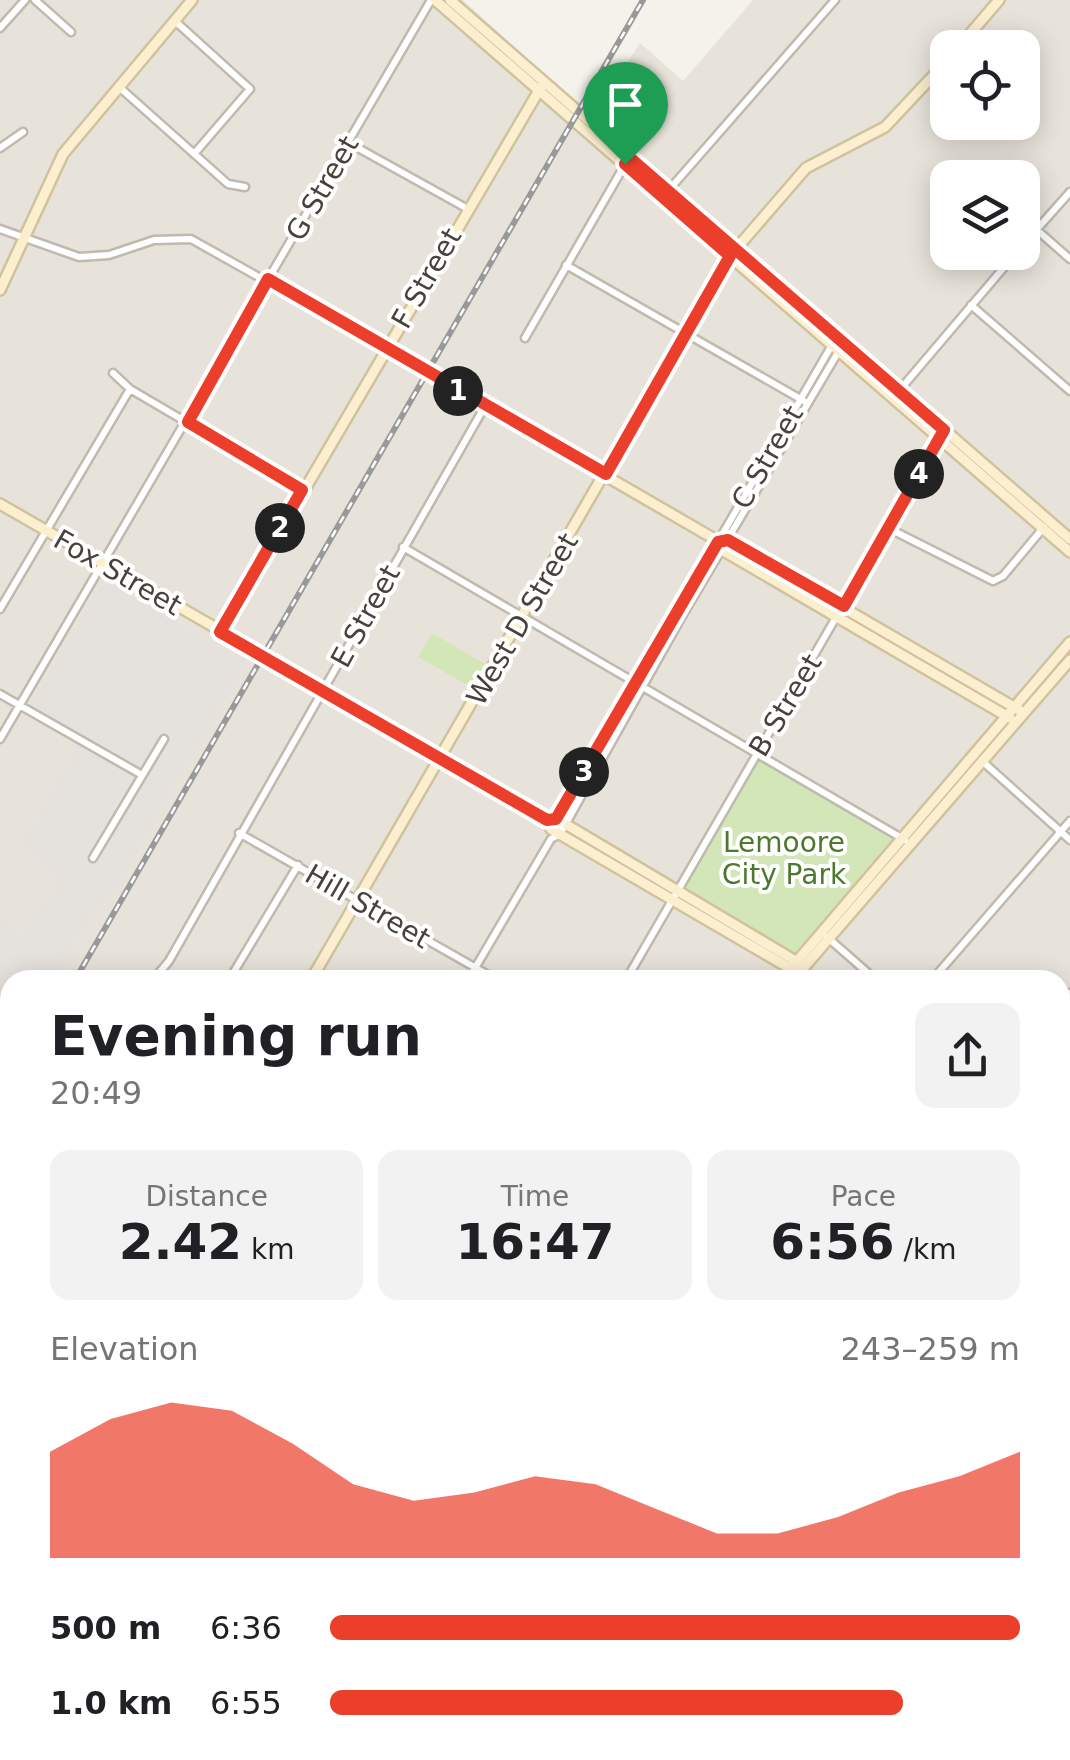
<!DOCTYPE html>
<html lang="en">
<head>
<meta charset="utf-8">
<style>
  :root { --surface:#fff; --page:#f2f2f2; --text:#202124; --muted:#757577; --accent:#ec3f2b }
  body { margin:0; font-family:"DejaVu Sans",sans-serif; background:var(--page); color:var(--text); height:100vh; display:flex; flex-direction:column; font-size:38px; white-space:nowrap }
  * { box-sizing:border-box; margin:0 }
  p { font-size:32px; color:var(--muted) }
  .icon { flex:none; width:55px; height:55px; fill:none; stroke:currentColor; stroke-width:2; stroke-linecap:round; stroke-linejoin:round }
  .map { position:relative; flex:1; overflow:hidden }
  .drawer { position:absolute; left:0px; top:970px; width:1070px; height:790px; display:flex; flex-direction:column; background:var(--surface); border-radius:30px 30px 0 0; box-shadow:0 5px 25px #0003 }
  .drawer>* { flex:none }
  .controls { position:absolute; left:930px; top:30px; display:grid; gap:20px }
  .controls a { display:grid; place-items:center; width:110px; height:110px; border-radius:20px; background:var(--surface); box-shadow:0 5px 25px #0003; font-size:50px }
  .pin { position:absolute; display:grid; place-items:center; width:85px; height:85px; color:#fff; margin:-102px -42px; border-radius:50% 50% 50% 0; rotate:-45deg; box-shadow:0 0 10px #0007 }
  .pin .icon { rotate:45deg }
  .km { position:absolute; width:50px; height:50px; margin:-25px; border-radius:50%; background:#222; color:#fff; font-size:28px; line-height:50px; text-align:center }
  .round { display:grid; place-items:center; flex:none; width:105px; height:105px; border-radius:20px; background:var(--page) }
  .summary { display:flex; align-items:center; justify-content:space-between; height:170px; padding:0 50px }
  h1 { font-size:55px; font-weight:800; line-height:75px }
  .metrics { display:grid; grid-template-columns:repeat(3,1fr); gap:15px; height:170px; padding:10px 50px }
  .metrics div { display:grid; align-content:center; border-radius:20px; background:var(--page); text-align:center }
  .metrics b { font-size:50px; font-weight:800 }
  .metrics small { font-size:28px; font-weight:400 }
  .metrics p { font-size:28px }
  .chart { height:280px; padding:20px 50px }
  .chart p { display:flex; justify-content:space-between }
  .chart svg { width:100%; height:180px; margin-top:10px; fill:var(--accent); opacity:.7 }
  ul { padding:0 50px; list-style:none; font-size:32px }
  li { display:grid; grid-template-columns:160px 120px 1fr; align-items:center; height:75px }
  li i { height:25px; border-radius:12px; background:var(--accent) }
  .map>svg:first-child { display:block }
  .residential { fill:#e8e3da; fill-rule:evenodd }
  .industrial { fill:#e5e1dd }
  .green { fill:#d3e6b7 }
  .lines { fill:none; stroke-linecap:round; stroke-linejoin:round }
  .street-casing { stroke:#c0b9ae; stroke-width:11 }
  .secondary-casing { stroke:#d1c29e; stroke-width:14 }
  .street { stroke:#fff; stroke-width:6 }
  .secondary { stroke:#fbefcf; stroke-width:9 }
  .rail-casing { stroke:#999; stroke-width:6 }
  .rail { stroke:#fff; stroke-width:2.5; stroke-dasharray:8; stroke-linecap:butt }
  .route-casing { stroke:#fff; stroke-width:20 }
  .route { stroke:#ec3f2b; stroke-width:12 }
  .labels { text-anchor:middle; stroke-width:8; stroke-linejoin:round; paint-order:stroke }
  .street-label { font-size:28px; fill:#49423a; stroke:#fff }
  .park-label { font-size:28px; fill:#4e782f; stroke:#fff }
</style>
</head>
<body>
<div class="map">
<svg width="1070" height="1760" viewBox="0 0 1070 1760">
  <rect width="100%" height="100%" fill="#f5f2ec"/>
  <path class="residential" d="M 0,0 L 463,0 L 592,117 L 640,43 L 683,81 L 753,0 L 1070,0 L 1070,1760 L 0,1760 ZM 948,48 L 1022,48 L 1022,122 L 948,122 ZM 948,178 L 1022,178 L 1022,252 L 948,252 ZM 10,980 L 1060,980 L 1060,1750 L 10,1750 Z"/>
  <path class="industrial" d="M 103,580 L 246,661 L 106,904 L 98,903 L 53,980 L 10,980 L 10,1024 L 0,1015 L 0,918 L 22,935 L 60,880 L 24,841 L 84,736 L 32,705 Z"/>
  <path class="green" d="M 432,633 L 492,668 L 480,692 L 418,657 Z
    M 756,753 L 902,838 L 798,961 L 677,888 Z"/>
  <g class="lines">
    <defs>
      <path id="street" d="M 35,0 L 71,32
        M 175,21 L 250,89 L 194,154
        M 0,28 L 25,0
        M 118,86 L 228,184 L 245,187
        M 349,143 L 466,208
        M 0,148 L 23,132
        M 668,191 L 835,0
        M 0,229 L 79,257 L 109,255 L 154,240 L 191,239 L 385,348
        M 1037,230 L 1070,259
        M 1022,246 L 1070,192
        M 566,265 L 804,401
        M 971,305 L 1070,391
        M 525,338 L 627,161
        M 113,373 L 130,389 L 302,490
        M 898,392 L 1017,252
        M 888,528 L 993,581 L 1003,576 L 1044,527
        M 403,547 L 905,840
        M 0,609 L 130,389
        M 0,694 L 142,775
        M 0,739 L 431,0
        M 982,761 L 1070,840
        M 555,823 L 832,345
        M 239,833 L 497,980
        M 93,858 L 164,739
        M 827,937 L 876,980
        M 153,980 L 169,961 L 485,406
        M 229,980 L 298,865
        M 468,980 L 551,839 L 560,834 L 681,618 L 840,349
        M 626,980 L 941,436
        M 932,980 L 1070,821
        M 1060,1005 L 1070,993
        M 1060,1141 L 1070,1150
        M 9,1223 L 10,1224
        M 0,1470 L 10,1464
        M 0,1603 L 10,1592
        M 1060,1620 L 1070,1608
        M 1060,1624 L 1070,1632
        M 292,1750 L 298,1760
        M 460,1750 L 471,1760
        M 614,1750 L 626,1760
        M 769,1750 L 779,1759
        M 248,1760 L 257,1750
        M 498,1760 L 507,1750
        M 936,1760 L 945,1750"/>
      <path id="secondary" d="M 435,0 L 1070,552
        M 450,0 L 1070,539
        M 958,48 L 999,0
        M 0,290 L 63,154 L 192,0
        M 385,348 L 718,541 L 727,540 L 1024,713
        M 0,504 L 498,790 L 547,821 L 551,829 L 791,969 L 802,970
        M 718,541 L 722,550 L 1010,718
        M 221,632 L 541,87
        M 547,821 L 557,819 L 799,963
        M 311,980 L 730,256 L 806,168 L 885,127 L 948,60
        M 781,980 L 1070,642
        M 793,980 L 1070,660
        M 0,1363 L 10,1352
        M 1060,1743 L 1070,1752
        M 108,1760 L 117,1750
        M 121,1760 L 130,1750"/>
    </defs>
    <use href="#street" class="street-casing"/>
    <use href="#secondary" class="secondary-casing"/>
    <use href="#street" class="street"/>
    <use href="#secondary" class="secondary"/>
    <defs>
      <path id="rail" d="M 75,980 L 643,0
        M 0,1109 L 10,1092"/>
    </defs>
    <use href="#rail" class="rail-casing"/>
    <use href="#rail" class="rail"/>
  </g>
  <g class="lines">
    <defs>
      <path id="route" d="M 630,158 L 944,430 L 844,606 L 728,540 L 718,542 L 556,819 L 547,820 L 220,632 L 302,490 L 188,422 L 268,279 L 606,474 L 730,256 L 625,164 Z"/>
    </defs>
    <use href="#route" class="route-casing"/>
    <use href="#route" class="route"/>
  </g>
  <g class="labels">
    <g class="street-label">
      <text transform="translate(322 188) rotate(-60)" y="10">G Street</text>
      <text transform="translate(426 278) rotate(-60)" y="10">F Street</text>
      <text transform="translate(767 457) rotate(-60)" y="10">C Street</text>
      <text transform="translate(118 572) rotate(30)" y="10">Fox Street</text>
      <text transform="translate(365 616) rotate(-61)" y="10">E Street</text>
      <text transform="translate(522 619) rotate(-60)" y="10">West D Street</text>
      <text transform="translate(785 705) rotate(-59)" y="10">B Street</text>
      <text transform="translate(368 906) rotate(30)" y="10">Hill Street</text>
    </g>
    <g class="park-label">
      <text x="784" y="852">Lemoore<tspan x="784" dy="32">City Park</tspan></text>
    </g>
  </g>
</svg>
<div class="controls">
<a><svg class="icon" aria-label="locate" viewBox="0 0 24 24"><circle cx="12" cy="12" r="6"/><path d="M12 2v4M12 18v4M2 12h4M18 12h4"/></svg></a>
<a><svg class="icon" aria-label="layers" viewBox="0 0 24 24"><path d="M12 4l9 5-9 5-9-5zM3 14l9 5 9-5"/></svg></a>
</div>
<div class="pin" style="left:625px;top:164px;background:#1e9e55"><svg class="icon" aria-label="arrive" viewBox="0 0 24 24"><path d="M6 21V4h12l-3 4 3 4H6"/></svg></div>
<b class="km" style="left:458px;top:391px">1</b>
<b class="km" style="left:280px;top:528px">2</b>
<b class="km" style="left:584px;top:772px">3</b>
<b class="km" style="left:919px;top:474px">4</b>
<section class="drawer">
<div class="summary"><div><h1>Evening run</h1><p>20:49</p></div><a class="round"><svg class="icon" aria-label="share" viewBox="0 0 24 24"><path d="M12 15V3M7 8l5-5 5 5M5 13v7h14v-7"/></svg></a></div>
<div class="metrics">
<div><p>Distance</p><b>2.42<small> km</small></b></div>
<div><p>Time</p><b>16:47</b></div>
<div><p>Pace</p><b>6:56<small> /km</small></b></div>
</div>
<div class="chart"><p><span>Elevation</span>243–259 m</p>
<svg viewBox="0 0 160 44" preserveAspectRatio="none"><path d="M0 44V18L10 10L20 6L30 8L40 16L50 26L60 30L70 28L80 24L90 26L100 32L110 38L120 38L130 34L140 28L150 24L160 18V44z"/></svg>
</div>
<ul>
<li><b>500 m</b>6:36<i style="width:100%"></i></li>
<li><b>1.0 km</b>6:55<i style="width:83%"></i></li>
</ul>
</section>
</div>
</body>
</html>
